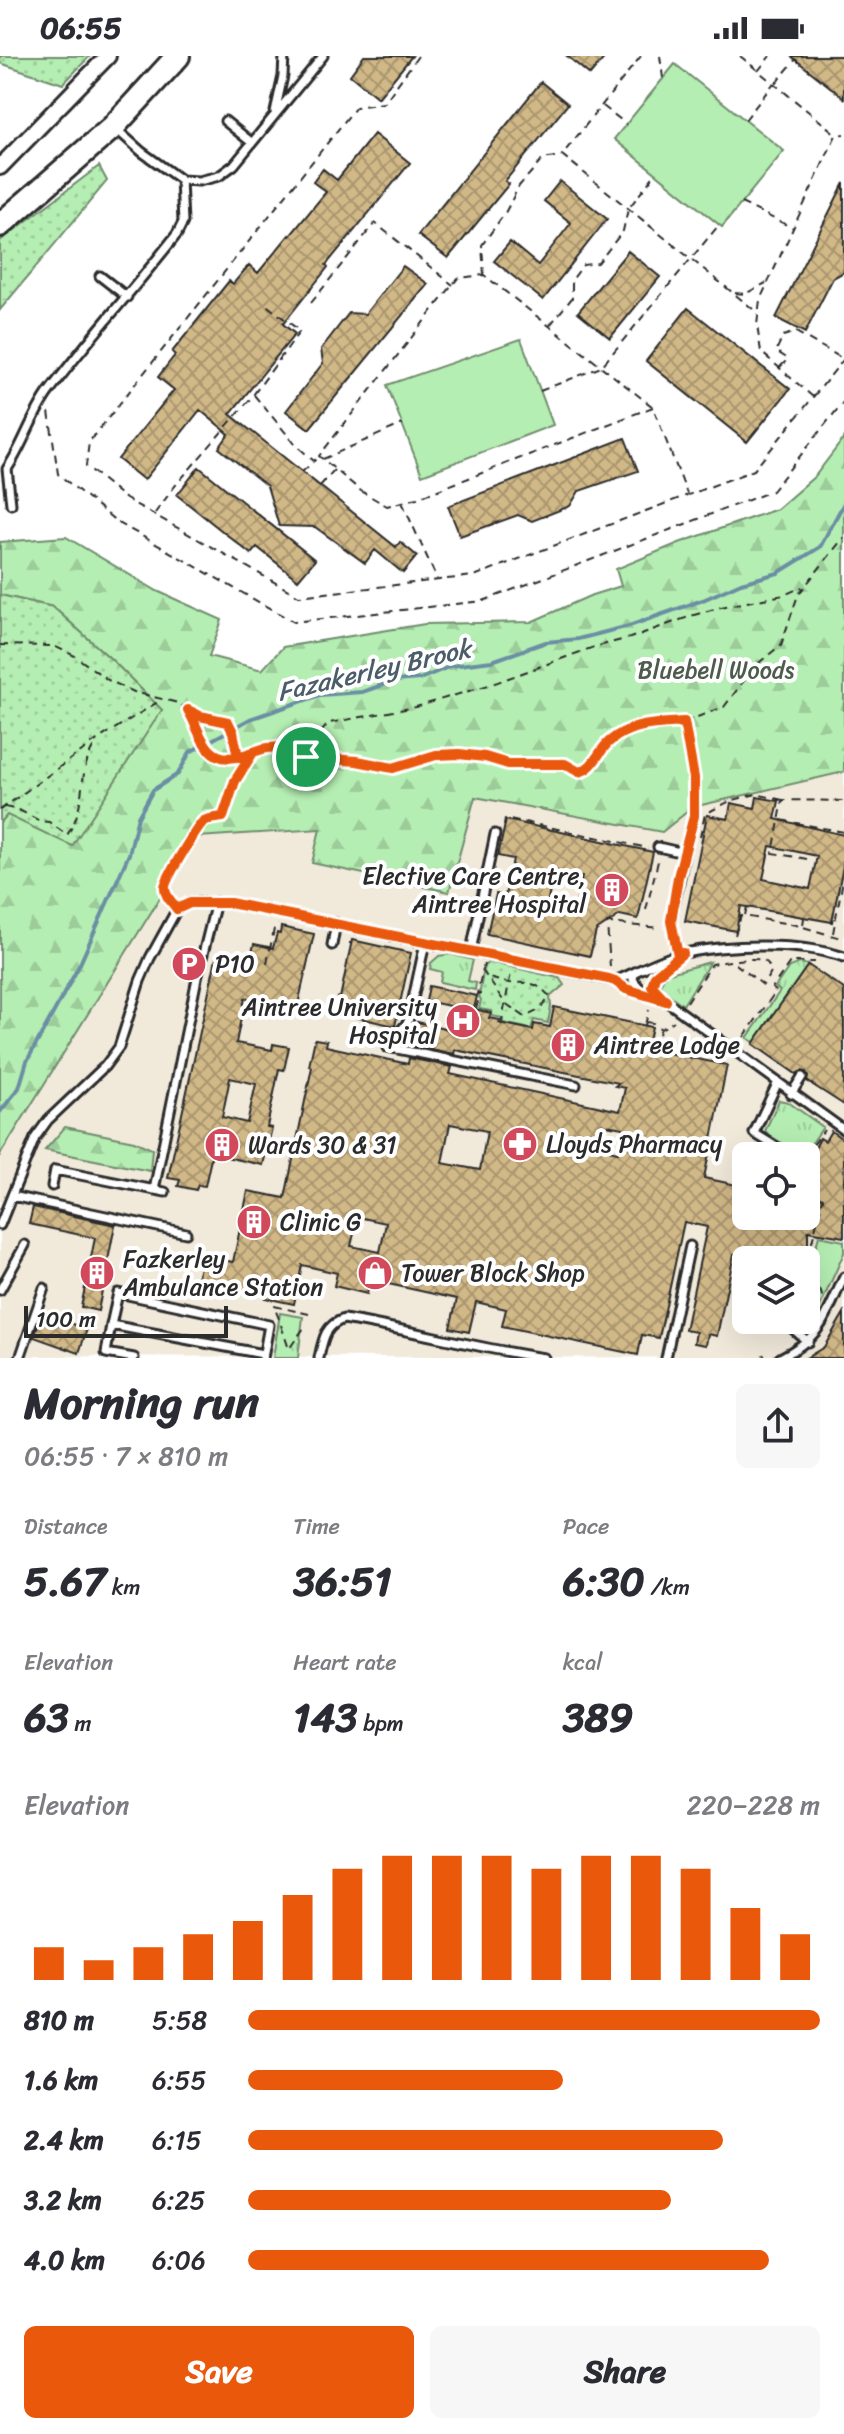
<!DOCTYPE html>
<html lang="en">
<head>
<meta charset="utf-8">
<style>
  :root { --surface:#fff; --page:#f7f7f7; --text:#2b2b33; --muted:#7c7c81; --accent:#ea580c }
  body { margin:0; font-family:Sriracha,sans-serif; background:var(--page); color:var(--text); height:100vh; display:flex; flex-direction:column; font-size:30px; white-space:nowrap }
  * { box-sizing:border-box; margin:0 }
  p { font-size:26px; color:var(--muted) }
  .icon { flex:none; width:44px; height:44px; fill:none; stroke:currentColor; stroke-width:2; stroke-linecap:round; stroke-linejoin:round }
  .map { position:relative; height:1302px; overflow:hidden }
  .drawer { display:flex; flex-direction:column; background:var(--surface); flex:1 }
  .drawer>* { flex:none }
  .tools { position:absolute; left:732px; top:1086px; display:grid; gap:16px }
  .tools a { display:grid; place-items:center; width:88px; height:88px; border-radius:12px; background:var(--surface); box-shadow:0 8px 32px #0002; font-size:40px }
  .scale { position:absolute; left:24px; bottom:20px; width:204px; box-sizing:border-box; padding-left:8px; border:4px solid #2b2b2b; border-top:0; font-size:22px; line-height:28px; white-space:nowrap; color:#2b2b2b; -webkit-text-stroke:6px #fff; paint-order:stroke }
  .pin { position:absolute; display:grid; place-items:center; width:68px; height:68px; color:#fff; margin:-34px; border:4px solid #fff; border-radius:50%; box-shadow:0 2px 8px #0007 }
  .round { display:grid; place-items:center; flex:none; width:84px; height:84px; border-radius:12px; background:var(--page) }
  .headline { display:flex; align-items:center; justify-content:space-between; height:136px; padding:0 24px }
  h1 { font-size:44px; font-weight:800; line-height:60px }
  .figures { display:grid; grid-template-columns:repeat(3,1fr); gap:12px; height:136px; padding:8px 24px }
  .figures div { display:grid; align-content:center }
  .figures b { font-size:40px; font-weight:800 }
  .figures small { font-size:22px; font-weight:400 }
  .figures p { font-size:22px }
  .chart { height:224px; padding:16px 24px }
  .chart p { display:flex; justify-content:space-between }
  .chart svg { width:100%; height:144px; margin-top:8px; stroke:var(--accent); stroke-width:6 }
  .primary-button { display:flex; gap:16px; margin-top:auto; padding:16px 24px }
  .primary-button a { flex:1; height:92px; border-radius:12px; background:var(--accent); color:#fff; font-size:32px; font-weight:800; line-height:92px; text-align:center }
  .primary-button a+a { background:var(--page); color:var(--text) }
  ul { padding:0 24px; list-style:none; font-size:26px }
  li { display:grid; grid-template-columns:128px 96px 1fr; align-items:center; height:60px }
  li i { height:20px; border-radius:10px; background:var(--accent) }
  .status { display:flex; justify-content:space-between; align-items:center; height:56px; padding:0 40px; background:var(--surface); direction:ltr }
  .status svg { height:22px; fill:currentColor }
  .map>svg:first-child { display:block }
  .built { fill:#f1eadb; fill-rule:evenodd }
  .grass { fill:url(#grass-tufts); stroke:#708c6e; stroke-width:2 }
  .forest { fill:url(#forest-firs); stroke:#708c6e; stroke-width:2 }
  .park { fill:url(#park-dots); stroke:#708c6e; stroke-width:2 }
  .garden { fill:#b5eeb2; stroke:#708c6e; stroke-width:2 }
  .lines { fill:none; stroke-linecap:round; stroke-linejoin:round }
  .stream { stroke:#6b8ea4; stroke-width:4 }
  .building { fill:url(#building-cross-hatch); stroke:#2b2b2b; stroke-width:2; fill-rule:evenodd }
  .lane-casing { stroke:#2b2b2b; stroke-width:13 }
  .street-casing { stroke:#2b2b2b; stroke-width:20 }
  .secondary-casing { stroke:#2b2b2b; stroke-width:28 }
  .path { stroke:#2b2b2b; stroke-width:2; stroke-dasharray:8 6; stroke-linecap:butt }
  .lane { stroke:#fff; stroke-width:7 }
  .street { stroke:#fff; stroke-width:14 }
  .secondary { stroke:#fff; stroke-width:22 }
  .route-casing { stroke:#fff; stroke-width:16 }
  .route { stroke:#ea580c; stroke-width:10 }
  .labels { text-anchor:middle; stroke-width:8; stroke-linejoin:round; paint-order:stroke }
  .park-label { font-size:24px; fill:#4e5c4d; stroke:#fff }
  .poi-label { font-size:24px; fill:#2b2b2b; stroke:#fff; text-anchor:start }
  .water-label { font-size:26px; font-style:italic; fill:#4b5d68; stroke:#fff }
</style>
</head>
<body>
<div class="status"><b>06:55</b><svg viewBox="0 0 49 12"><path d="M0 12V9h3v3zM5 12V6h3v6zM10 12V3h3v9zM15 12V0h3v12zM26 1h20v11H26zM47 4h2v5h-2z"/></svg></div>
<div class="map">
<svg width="844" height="1302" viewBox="0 0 844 1302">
  <defs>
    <pattern id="grass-tufts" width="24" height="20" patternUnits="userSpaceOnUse" patternTransform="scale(2)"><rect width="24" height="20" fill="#b5eeb2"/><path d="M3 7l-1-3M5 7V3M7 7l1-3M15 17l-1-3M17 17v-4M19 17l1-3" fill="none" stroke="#9ccc99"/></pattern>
    <pattern id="forest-firs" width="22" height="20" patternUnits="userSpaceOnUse" patternTransform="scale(2)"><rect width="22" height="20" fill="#b5eeb2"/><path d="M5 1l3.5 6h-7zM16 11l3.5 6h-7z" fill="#9ccc99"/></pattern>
    <pattern id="park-dots" width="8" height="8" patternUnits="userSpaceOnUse" patternTransform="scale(2)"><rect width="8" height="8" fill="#b5eeb2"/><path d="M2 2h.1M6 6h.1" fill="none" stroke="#9ccc99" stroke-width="1.8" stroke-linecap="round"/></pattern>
    <pattern id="building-cross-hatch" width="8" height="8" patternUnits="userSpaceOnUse" patternTransform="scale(2)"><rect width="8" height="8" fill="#d1b887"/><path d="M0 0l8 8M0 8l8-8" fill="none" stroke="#aa966f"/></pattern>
  </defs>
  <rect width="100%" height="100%" fill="#fff"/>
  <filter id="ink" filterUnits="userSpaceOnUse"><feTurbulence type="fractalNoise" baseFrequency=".0125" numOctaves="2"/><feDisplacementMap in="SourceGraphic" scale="16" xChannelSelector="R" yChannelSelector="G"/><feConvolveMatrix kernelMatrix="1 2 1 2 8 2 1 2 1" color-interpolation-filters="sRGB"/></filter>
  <g filter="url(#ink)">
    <path class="built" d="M 844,716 L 844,1302 L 0,1300 L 0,1099 L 198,781 L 414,767 L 447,736 L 662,775 L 693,751 ZM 746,1100 L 806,1100 L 806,1160 L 746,1160 ZM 746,1204 L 806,1204 L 806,1264 L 746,1264 Z"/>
    <path class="grass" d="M 450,898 L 473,904 L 468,925 L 476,927 L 475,934 L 440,926 L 442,916 L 430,913 L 431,907 L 439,900 Z
      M 710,906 L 683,949 L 667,937 L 660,929 L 666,918 Z
      M 800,907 L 808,909 L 754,986 L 747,982 L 780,935 L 775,931 L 789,911 Z
      M 779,1044 L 788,1046 L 823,1071 L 803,1100 L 772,1081 L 765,1075 Z
      M 280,1257 L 303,1261 L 298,1302 L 273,1302 Z"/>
    <path class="forest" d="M 844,382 L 844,716 L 693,751 L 662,776 L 475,741 L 449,836 L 312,807 L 320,773 L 198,781 L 0,1099 L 0,767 L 7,759 L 162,654 L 112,604 L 53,551 L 0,539 L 0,486 L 66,481 L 157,535 L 222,564 L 209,600 L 262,614 L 283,591 L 425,568 L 531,566 L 592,539 L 621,530 L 616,513 L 679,487 L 777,453 L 815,420 Z
      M 65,1071 L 134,1085 L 152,1093 L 150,1115 L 45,1094 Z"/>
    <path class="park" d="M 0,0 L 90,0 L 63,28 L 0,7 Z
      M 99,110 L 107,125 L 0,254 L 0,185 Z
      M 0,539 L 53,551 L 112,604 L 162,654 L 72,790 L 7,759 L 0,767 Z
      M 489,906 L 559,922 L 564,929 L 550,941 L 551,950 L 548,967 L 534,964 L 531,973 L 503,967 L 503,962 L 492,960 L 492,955 L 479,953 L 481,944 L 479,941 L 484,910 Z"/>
    <path class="garden" d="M 675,8 L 784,95 L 722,171 L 614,83 Z
      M 521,283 L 553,369 L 422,419 L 387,329 Z
      M 819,1180 L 844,1185 L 844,1197 L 814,1264 L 805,1267 L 809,1259 L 806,1257 L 806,1206 L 807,1202 L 814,1197 Z"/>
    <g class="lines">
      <path class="stream" d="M 0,1056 L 19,1032 L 27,1005 L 79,910 L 129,798 L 138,761 L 153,734 L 178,718 L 190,696 L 250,663 L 320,639 L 362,636 L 394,625 L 420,623 L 451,610 L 492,605 L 546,586 L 578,583 L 629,570 L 703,544 L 741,527 L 778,517 L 820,491 L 844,447"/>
    </g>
    <path class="building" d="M 364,0 L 412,0 L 378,42 L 350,19 Z
      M 567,0 L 606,0 L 590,19 Z
      M 791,0 L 844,0 L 844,42 Z
      M 541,26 L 568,48 L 505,125 L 509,128 L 448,202 L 418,179 Z
      M 374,78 L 410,107 L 326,209 L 328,211 L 283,268 L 295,278 L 230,358 L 396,491 L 400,486 L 417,500 L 403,517 L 375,494 L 365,507 L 315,471 L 279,470 L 267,430 L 219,392 L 229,378 L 200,354 L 144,424 L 118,403 L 174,334 L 158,321 L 175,299 L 172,296 L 229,225 L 233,228 L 249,209 L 258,217 L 289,179 L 290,180 L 326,136 L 313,126 L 323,113 L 337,124 Z
      M 560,125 L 607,163 L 543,244 L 494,205 L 510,186 L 538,209 L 571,167 L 544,145 Z
      M 844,127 L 844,216 L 833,222 L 805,277 L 776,262 Z
      M 628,195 L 660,221 L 610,282 L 578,256 Z
      M 403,210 L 428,228 L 309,373 L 286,355 L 323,307 L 321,293 L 349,257 L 365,258 Z
      M 688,252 L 790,333 L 747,386 L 646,305 Z
      M 625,382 L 638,415 L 579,435 L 570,450 L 532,465 L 518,459 L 460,480 L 448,450 Z
      M 199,411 L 315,504 L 298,524 L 257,491 L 251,498 L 177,439 Z
      M 757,741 L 779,745 L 775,763 L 844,779 L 844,805 L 832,866 L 741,850 L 736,875 L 685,865 L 707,759 L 728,763 L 731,747 L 755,752 ZM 770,790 L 817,800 L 810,833 L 763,823 Z
      M 506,764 L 653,796 L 638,863 L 620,859 L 596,875 L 590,900 L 487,878 L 496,838 L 505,840 L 513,803 L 498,800 ZM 554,815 L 582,820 L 575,855 L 547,849 Z
      M 281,871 L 314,878 L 297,953 L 245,942 L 236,987 L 272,994 L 273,988 L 289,991 L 284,1014 L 279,1013 L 267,1071 L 272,1072 L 263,1109 L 212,1098 L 205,1130 L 198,1129 L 196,1134 L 178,1130 L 180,1124 L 168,1122 L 217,898 L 250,905 L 254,888 L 273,892 L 277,877 L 280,878 ZM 230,1022 L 256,1028 L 247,1067 L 222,1061 Z
      M 352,884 L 411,897 L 395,970 L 337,957 Z
      M 808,909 L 844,933 L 844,1049 L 807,1025 L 808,1021 L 806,1016 L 802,1015 L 796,1018 L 753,988 Z
      M 429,930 L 477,940 L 474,953 L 491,957 L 489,962 L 500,964 L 499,967 L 533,974 L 534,968 L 550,971 L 554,951 L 652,971 L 647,993 L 727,1009 L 704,1122 L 746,1131 L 742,1164 L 767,1169 L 769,1160 L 806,1160 L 806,1110 L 820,1082 L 825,1085 L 831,1075 L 844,1084 L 844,1181 L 808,1175 L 808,1189 L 804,1195 L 802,1204 L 761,1204 L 734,1198 L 717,1280 L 708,1278 L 706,1289 L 694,1287 L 696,1276 L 685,1274 L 707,1171 L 684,1166 L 659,1282 L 642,1279 L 638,1299 L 502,1270 L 506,1253 L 476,1246 L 469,1276 L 450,1272 L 457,1243 L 370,1224 L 367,1238 L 334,1230 L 337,1217 L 302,1209 L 294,1248 L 265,1242 L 265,1239 L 197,1225 L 202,1200 L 233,1206 L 248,1135 L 285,1142 L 312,1011 L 309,1010 L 315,983 L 327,985 L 326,990 L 408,1008 L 409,1002 L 452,1011 L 450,1018 L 620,1055 L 625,1032 L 615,1030 L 619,1027 L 455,994 L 454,998 L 412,989 L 417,966 L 454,974 L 459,952 L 426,945 ZM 450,1068 L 487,1075 L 480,1114 L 442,1107 ZM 600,1068 L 623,1072 L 618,1096 L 595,1091 ZM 358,1161 L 386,1167 L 380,1196 L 351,1190 Z
      M 33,1151 L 115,1169 L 98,1255 L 81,1251 L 95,1182 L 29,1168 Z
      M 42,1257 L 87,1273 L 79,1297 L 34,1281 Z
      M 844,1257 L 844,1302 L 806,1302 L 824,1291 Z"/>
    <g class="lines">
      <defs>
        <path id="lane" d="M 275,56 L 283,20 L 284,0
          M 225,65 L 251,86
          M 115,72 L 142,96 L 181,124 L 199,125 L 219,120 L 234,109 L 323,0
          M 100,220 L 127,241
          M 11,448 L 7,413 C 23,390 31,361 48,337 C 89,282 135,232 177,178 L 183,166 L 181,124
          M 658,791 L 684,797
          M 425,887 L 408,966 L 387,991 L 576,1029
          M 332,889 L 336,867
          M 471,895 L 495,778
          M 678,899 L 671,865 L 688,782
          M 634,917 L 633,924 L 645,938
          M 615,925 C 637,916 661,902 684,897 C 730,888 800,886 844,901
          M 665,944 L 652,930 L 655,920 L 672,905
          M 777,1028 L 754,1077 L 791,1100
          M 791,1038 L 802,1021
          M 52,1130 L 55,1114 L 165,1136
          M 154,1134 L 197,922 L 216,846
          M 12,1140 L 186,1177
          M 0,1169 L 35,1082 L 48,1064 L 105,1010 L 119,991 L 140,925 L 150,902 L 177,853 L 190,847 L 230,847 L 615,925 L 626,933 L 666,945 L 844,1074
          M 746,1218 L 743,1232 L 746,1235
          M 0,1234 L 25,1189
          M 783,1264 L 808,1286
          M 111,1269 L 106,1297 L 134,1302
          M 20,1302 L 44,1232
          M 263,1302 L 269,1269 L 118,1237 L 111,1269 L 263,1298
          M 319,1302 C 323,1283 325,1269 344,1263 C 411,1274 477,1292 544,1302
          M 666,1302 L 690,1190
          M 780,1302 C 823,1280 824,1263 844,1221"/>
        <path id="street" d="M 0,111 L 108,0"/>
        <path id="secondary" d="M 0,169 L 113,71 L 178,0"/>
      </defs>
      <use href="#lane" class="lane-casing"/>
      <use href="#street" class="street-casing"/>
      <use href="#secondary" class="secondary-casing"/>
      <path class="path" d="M 418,0 L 384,47 L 356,51 L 89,386 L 86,410 L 126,443 L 299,540 L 474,520 L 754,414 L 844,303
        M 641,0 L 562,99 L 758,257
        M 660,0 L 663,22
        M 740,0 L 836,78
        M 758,15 L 770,0
        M 776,27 L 796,3
        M 603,50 L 626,68
        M 745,64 L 773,28
        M 741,147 L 793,172
        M 484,219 L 482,189 L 505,157 L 519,130 L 543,103 L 561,100
        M 735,237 L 745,238 L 766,227
        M 311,247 L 375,167 L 453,229
        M 550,269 L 572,242 L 572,224 L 583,209 L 598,207 L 623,175 L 628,153 L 656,117
        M 780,311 L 788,303 L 776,295 L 783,280 L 796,276 L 843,303
        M 540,335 L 601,311 L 719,169
        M 254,339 L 296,389 L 314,405 L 317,402
        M 813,341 L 761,296 L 757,269 L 760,244 L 836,79 L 844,78
        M 653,351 L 417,442 L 387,450 L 361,435 L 319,400 L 458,222 L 484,219 L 653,351 L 687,438
        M 49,356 L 58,418 L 117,466 L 294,566 L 483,545 L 772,435 L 844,345
        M 323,403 L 403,368
        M 302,416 L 313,406
        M 320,430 L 334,414
        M 402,446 L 437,523
        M 155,457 L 175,430 L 251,342 L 300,275 L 264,247
        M 0,589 L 54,590 L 75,600 L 108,624 L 134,636 L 178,647 L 188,654 L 199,680 L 211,696 L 221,702 L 252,698 L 263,693 L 277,692 L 295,695 L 306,701 L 357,705 L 393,712 L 436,699 L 459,698 L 485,701 L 508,708 L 565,708 L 579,716 L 588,714 L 608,686 L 621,677 L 643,668 L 684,666 L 724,651 L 755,610 L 781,589 L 798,539 L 844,481
        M 188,654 L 200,660 L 228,666 L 233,676 L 238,700
        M 684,667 C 690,700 701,738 691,771
        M 307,700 L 314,684 L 329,667 L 416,651 L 492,628 L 594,591 L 630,582 L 694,559 L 721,551 L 784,539 L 802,531
        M 5,751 L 19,754 L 40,765 L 49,766 L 67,779 C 89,748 75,715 97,686
        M 0,754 L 100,682 L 161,644
        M 781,764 L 844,776
        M 504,770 L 505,762 L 648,792
        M 700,781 L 705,758 L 730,745 L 756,738 L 783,744
        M 807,803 L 773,797 L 783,744 L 844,745
        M 170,845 C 166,839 164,833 166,827 C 168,819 197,769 204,765 C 209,762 218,762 223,761 L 235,725 L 252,699
        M 646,854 L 659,801
        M 745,859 L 747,851
        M 803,869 L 804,862
        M 833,877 L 844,819
        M 735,879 L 741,860 L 744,860 L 796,869 L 844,883
        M 349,887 L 352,887
        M 267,908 L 274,873 L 278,868
        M 610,911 L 607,867 L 660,872
        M 482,914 L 505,947 L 525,961 L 539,954 L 550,941 C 539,928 531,926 515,927 C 507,928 497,924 489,922
        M 337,942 L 340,941
        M 687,946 L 712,908 C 723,906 756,900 765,905 C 769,908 770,911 771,916 L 763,929 L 732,905
        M 476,953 L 480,938 L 477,938 L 484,908
        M 646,966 L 653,967 L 661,973 L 674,965
        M 501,969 L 511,917
        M 645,969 L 649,954
        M 744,981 L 776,935 L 772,932 L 790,906 L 815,906
        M 656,992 L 660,974
        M 805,1100 L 824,1074
        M 806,1137 L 823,1142 L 809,1198 L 823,1243
        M 744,1164 L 746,1155
        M 806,1242 L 819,1249
        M 279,1263 L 274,1250 L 309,1258
        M 281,1269 L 289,1293 L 306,1269
        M 763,1298 L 765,1302"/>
      <use href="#lane" class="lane"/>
      <use href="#street" class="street"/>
      <use href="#secondary" class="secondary"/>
    </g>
  </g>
  <g class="lines" filter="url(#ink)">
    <defs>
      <path id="route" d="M 306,701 C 294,694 277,689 263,693 C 245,698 224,710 209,693 C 199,682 196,667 188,654 L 200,660 L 228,666 L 233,676 L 238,701 L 252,698 L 235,725 L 223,761 C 218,762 209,762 204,765 C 198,769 165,824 165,831 C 164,839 172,846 177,853 L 190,847 L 230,847 L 609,923 L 615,925 L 626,933 L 666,945 L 652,930 L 655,920 L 683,897 L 678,899 L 671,865 L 678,821 L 694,760 L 694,722 L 684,666 C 658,668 631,667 610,685 C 598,695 595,712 579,716 L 565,708 L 508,708 L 485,701 L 459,698 L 436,699 L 393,712 L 357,705 L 306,701"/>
    </defs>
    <use href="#route" class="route-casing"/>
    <use href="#route" class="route"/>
  </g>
  <defs>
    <symbol id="building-disc" viewBox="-11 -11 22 22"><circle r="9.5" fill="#d1495b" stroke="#fff"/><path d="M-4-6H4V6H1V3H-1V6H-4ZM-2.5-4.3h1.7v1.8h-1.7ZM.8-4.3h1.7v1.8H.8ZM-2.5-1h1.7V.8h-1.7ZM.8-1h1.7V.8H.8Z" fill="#fff"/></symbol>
    <symbol id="parking-disc" viewBox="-11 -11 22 22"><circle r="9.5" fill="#d1495b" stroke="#fff"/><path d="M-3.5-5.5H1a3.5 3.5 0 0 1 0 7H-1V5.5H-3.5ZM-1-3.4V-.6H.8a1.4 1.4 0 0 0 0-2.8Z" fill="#fff"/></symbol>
    <symbol id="hospital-disc" viewBox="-11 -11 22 22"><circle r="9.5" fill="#d1495b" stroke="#fff"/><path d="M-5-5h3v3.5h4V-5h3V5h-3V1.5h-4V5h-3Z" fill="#fff"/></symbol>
    <symbol id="pharmacy-disc" viewBox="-11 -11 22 22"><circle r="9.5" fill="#d1495b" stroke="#fff"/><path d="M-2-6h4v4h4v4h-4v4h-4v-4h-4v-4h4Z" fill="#fff"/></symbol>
    <symbol id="shop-disc" viewBox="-11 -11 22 22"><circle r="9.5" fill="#d1495b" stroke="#fff"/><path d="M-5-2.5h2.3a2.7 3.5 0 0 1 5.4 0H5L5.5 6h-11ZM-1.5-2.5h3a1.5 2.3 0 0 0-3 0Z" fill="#fff"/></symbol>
  </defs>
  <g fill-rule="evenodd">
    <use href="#building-disc" x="592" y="814" width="40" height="40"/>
    <use href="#parking-disc" x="169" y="888" width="40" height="40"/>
    <use href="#hospital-disc" x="443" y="945" width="40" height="40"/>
    <use href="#building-disc" x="548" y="969" width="40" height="40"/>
    <use href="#pharmacy-disc" x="500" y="1068" width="40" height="40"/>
    <use href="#building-disc" x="202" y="1069" width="40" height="40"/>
    <use href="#building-disc" x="234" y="1146" width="40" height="40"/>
    <use href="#building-disc" x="77" y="1197" width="40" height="40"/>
    <use href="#shop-disc" x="355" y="1197" width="40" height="40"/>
  </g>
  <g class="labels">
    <g class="park-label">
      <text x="716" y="622">Bluebell Woods</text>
    </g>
    <g class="poi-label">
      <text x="586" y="828" text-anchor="end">Elective Care Centre,<tspan x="586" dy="28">Aintree Hospital</tspan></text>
      <text x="215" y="916">P10</text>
      <text x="437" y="959" text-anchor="end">Aintree University<tspan x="437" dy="28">Hospital</tspan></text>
      <text x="594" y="997">Aintree Lodge</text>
      <text x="546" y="1096">Lloyds Pharmacy</text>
      <text x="248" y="1097">Wards 30 &amp; 31</text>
      <text x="280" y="1174">Clinic G</text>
      <text x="123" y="1211">Fazkerley<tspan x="123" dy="28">Ambulance Station</tspan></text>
      <text x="401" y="1225">Tower Block Shop</text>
    </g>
    <g class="water-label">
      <text transform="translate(374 614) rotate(-13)" y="9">Fazakerley Brook</text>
    </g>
  </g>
</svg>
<div class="tools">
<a><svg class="icon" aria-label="locate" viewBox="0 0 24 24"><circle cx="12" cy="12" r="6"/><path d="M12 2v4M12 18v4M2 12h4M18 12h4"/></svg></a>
<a><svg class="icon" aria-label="layers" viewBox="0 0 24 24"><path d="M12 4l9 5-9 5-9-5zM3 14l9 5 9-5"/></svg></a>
</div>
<div class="scale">100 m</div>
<div class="pin" style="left:306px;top:701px;background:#1e9e55"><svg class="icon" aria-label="arrive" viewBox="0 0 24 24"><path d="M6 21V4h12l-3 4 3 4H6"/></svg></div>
</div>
<section class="drawer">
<div class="headline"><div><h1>Morning run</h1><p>06:55 · 7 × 810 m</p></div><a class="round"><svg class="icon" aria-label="share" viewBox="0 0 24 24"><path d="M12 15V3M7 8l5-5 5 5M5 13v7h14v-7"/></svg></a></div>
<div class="figures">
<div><p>Distance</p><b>5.67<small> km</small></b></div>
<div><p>Time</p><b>36:51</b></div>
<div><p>Pace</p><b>6:30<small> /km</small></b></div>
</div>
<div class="figures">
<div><p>Elevation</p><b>63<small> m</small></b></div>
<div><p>Heart rate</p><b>143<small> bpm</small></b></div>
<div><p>kcal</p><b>389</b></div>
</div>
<div class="chart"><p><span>Elevation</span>220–228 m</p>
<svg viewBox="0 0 160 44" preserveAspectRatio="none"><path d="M5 44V34M15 44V38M25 44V34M35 44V30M45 44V26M55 44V18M65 44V10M75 44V6M85 44V6M95 44V6M105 44V10M115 44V6M125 44V6M135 44V10M145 44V22M155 44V30"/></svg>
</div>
<ul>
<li><b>810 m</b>5:58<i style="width:100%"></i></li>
<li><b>1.6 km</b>6:55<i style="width:55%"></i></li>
<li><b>2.4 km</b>6:15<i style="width:83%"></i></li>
<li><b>3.2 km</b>6:25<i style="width:74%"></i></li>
<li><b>4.0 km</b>6:06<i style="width:91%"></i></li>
</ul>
<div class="primary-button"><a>Save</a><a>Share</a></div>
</section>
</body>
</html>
